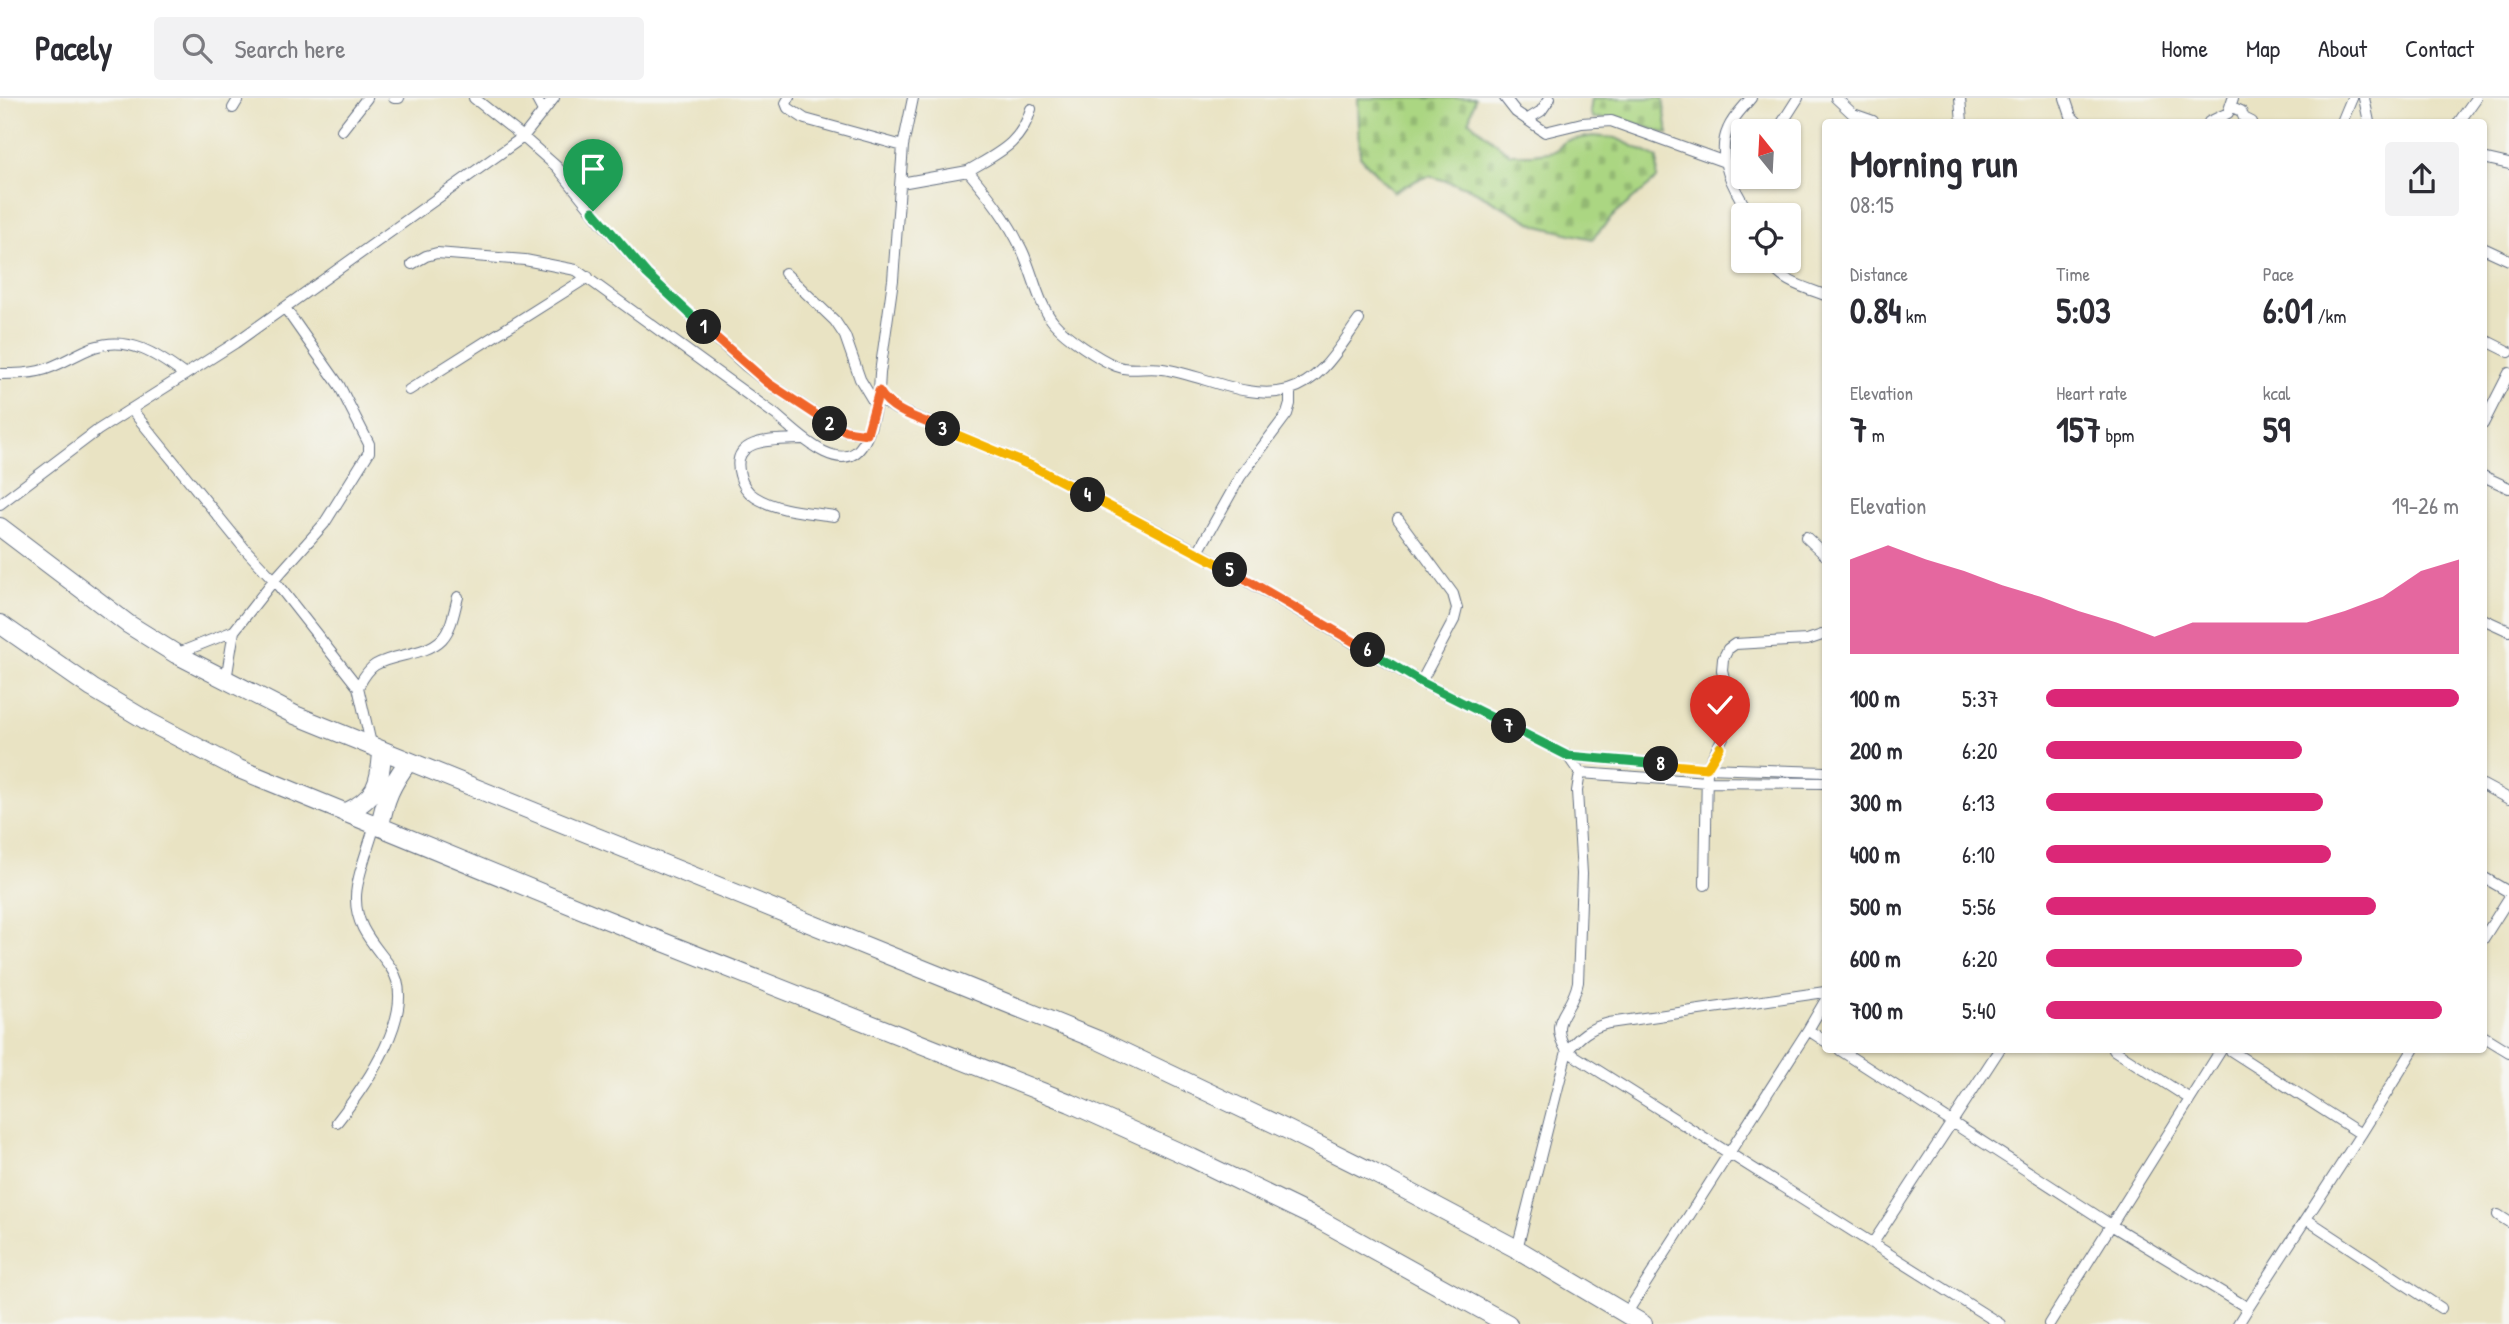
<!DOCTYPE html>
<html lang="en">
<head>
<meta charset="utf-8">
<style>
  :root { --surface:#fff; --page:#f2f2f3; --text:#2b2b33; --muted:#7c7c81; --line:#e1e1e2; --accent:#db2777 }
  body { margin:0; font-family:"Patrick Hand",sans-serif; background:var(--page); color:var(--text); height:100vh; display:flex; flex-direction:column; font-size:26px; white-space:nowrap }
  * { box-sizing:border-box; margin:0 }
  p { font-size:23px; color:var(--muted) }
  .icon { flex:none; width:38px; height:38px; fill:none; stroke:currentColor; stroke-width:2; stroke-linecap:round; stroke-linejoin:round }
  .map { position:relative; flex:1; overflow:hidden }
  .details { position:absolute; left:1822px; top:21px; width:665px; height:934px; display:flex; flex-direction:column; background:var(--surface); border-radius:7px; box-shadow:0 2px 5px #0004 }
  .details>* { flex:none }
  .needle { width:46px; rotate:342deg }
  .controls { position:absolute; left:1731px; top:21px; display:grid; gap:14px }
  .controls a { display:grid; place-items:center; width:70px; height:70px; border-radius:7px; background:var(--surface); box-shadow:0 2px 5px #0004; font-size:35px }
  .pin { position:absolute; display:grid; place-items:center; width:60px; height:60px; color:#fff; margin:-72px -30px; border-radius:50% 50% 50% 0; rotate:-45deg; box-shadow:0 0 7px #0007 }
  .pin .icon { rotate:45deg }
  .km { position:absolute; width:35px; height:35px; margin:-18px; border-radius:50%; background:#222; color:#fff; font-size:19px; line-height:35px; text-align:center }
  .round { display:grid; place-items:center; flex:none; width:74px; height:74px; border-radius:7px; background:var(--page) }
  .head { display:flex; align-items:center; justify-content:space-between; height:119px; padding:0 28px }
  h1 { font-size:38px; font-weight:700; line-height:52px }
  .metrics { display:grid; grid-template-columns:repeat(3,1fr); gap:10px; height:119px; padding:7px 28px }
  .metrics div { display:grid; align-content:center }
  .metrics b { font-size:35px; font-weight:700 }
  .metrics small { font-size:19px; font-weight:400 }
  .metrics p { font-size:19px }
  .chart { height:196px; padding:14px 28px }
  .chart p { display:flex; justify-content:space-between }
  .chart svg { width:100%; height:126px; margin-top:7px; fill:var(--accent); opacity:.7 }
  ul { padding:0 28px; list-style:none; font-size:23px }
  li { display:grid; grid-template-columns:112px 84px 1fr; align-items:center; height:52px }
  li i { height:18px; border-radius:9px; background:var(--accent) }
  header { display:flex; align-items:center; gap:42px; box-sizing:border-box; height:98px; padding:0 35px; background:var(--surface); border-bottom:2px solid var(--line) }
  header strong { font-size:33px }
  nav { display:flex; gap:38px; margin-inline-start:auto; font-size:24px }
  .search { width:490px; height:63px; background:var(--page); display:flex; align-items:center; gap:18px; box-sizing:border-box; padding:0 24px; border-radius:7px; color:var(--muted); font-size:26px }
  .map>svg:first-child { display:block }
  .cemetery { fill:url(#cemetery-stones); stroke:#638270; stroke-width:2 }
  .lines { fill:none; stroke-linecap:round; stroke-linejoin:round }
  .street-casing { stroke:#636e81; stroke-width:12 }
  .highway-casing { stroke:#636e81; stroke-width:20 }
  .street { stroke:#fff; stroke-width:10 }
  .highway { stroke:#fff; stroke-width:18 }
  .split-1-casing { stroke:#fff; stroke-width:14 }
  .split-2-casing { stroke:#fff; stroke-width:14 }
  .split-3-casing { stroke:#fff; stroke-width:14 }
  .split-4-casing { stroke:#fff; stroke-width:14 }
  .split-5-casing { stroke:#fff; stroke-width:14 }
  .split-6-casing { stroke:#fff; stroke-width:14 }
  .split-7-casing { stroke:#fff; stroke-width:14 }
  .split-8-casing { stroke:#fff; stroke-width:14 }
  .split-9-casing { stroke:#fff; stroke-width:14 }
  .split-1 { stroke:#22a559; stroke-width:9 }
  .split-2 { stroke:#f0652b; stroke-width:9 }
  .split-3 { stroke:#f0652b; stroke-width:9 }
  .split-4 { stroke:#f5b400; stroke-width:9 }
  .split-5 { stroke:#f5b400; stroke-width:9 }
  .split-6 { stroke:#f0652b; stroke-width:9 }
  .split-7 { stroke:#22a559; stroke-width:9 }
  .split-8 { stroke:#22a559; stroke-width:9 }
  .split-9 { stroke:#f5b400; stroke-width:9 }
</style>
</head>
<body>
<header>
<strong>Pacely</strong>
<div class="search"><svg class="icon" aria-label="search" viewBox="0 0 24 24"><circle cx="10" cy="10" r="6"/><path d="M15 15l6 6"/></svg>Search here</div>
<nav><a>Home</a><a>Map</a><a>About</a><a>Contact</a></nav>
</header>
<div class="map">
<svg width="2509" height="1226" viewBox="0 0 2509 1226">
  <defs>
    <pattern id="cemetery-stones" width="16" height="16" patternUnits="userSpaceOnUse" patternTransform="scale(1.75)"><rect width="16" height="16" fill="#abd682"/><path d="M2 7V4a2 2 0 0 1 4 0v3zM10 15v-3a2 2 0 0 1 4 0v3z" fill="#93b873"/></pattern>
  </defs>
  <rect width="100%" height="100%" fill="#f6f6f2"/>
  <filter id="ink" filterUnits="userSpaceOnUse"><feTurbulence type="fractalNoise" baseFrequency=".0143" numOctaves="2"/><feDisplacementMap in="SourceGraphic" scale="14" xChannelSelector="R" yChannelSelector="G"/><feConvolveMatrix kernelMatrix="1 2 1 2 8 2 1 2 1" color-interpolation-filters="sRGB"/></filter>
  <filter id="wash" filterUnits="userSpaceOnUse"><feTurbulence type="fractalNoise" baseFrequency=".00686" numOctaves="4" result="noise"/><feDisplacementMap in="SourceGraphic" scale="28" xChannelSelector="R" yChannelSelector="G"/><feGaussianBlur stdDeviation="1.57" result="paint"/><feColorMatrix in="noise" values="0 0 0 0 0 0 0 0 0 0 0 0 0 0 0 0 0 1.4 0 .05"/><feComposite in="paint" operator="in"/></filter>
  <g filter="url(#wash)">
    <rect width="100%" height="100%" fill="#e9e3c3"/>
    <path class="cemetery" d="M 1358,0 L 1475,0 L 1469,23 L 1510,56 L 1532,56 L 1555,53 L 1565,43 L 1593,38 L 1616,40 L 1658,60 L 1657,81 L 1615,116 L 1592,141 L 1538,128 L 1469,90 L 1430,78 L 1417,82 L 1393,94 L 1360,58 Z
      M 1592,0 L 1663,0 L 1668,36 L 1621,21 L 1593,20 L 1590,14 Z"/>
  </g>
  <g filter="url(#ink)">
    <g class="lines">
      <defs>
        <path id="street" d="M 394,0 L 399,0
          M 536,0 L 543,13
          M 554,0 L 523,39 L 557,69 L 602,125 L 647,176 L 746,268 L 768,285 L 831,326 L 847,333 L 867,336
          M 789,0 L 786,5 L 788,10 L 805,21 L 903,48
          M 913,0 L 903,48 L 893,182 L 880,275 L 879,293 L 885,304 L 896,311 L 1032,368 L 1198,454 L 1421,584 L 1568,658 L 1707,670 L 1825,674
          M 1505,0 L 1516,14 L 1545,34 L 1582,25 L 1611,23 L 1725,64
          M 1836,0 L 1853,16 L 1873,23
          M 1960,0 L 1962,24
          M 2065,0 L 2071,18 L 2077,24
          M 2364,0 L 2369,24
          M 2232,9 L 2241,13 L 2244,20 L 2252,24
          M 233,10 L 239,0
          M 1528,21 L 1541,13 L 1550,0
          M 2209,24 L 2228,15 L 2233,0
          M 2342,24 L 2352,0
          M 2459,24 L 2476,0
          M 342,32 L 367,0
          M 1777,33 L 1798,0
          M 2483,60 L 2509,66
          M 968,73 C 998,55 1021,46 1031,11
          M 901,85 L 968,73 C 989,98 1008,122 1022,152 C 1033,175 1038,206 1054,225 C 1066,239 1099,261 1116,268 C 1131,274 1147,268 1163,271 C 1204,277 1247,303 1288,292 C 1322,283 1340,248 1359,222
          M 1750,117 C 1735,93 1715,59 1728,31 C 1733,19 1743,10 1751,0
          M 2483,150 L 2509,162
          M 1770,163 C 1778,183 1806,190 1825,197
          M 412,166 L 426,158 L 437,155 L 525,162 L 576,172 L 776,317 C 794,332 841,382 863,346 C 872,332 874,310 879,293
          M 785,175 L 835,223 L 845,238 L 860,281 L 875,306
          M 285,210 L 339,287 L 369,346 L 369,354 L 324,426 L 274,482 L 358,589 L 372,650
          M 2483,241 L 2509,254
          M 0,276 C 13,276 26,276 39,273 C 58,269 75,256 94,249 C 129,237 158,257 185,277
          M 409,292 L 588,179
          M 131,311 L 244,450 L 274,482 L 234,533 L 226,582
          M 2483,326 L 2509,275
          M 802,341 C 778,342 729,338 740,377 C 742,386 747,394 755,399 C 777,413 808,414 834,418
          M 2483,378 L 2509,390
          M 0,406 L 98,332 L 235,245 L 523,39 L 474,0
          M 1398,421 L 1453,496 L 1457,510 L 1454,522 L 1421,584
          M 1806,439 L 1825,457
          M 1198,454 L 1240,379 L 1287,316 L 1290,306 L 1290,292
          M 2483,521 L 2509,533
          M 176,556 L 234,533
          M 358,589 C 362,582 367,572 375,567 C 395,555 425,558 442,541 C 452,530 454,513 458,499
          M 1568,658 L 1580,675 L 1577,693 L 1582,776 L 1578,884 C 1572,916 1546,920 1567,953 C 1580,938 1589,930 1609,925 L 1825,894
          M 1580,675 L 1707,684 L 1825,685
          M 2483,687 L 2509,701
          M 2483,779 L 2509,794
          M 1705,787 L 1707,670 L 1731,624 L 1732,614 L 1722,572 L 1723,561 L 1728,551 L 1735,546 L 1807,542 L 1825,536
          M 2483,841 L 2509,800
          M 1808,932 L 1825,903
          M 2483,938 L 2509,954
          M 1840,952 L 2111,1127 L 2248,1210 L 2361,1036 L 2230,952
          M 2114,952 L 2190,1001
          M 337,1024 C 363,991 420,912 391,870 C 375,847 355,830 356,799 C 356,780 370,746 375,726
          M 2361,1036 L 2413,952
          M 2498,1117 L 2509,1124
          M 2306,1121 L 2441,1210
          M 1873,1145 L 1999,952
          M 1517,1151 L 1567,953 L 2000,1226
          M 1626,1216 L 1808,932 L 1825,943
          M 2049,1226 L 2221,952
          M 2238,1226 L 2248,1210"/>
        <path id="highway" d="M 0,429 L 128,526 L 176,556 L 295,617 L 1098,942 L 1288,1032 L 1370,1073 L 1517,1151 L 1643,1226
          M 0,526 L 92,590 L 149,624 L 239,671 L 605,821 L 1070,1005 L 1192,1060 L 1320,1122 L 1508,1226
          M 345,715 C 376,700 380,687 382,654
          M 380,728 C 385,701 391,687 408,664"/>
      </defs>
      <use href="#street" class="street-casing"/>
      <use href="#highway" class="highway-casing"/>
      <use href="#street" class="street"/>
      <use href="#highway" class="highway"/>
    </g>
  </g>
  <g class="lines" filter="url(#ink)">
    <defs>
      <path id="split-1" d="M 593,113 L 647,176 L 704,229"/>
      <path id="split-2" d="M 704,229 L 768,285 L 830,326"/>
      <path id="split-3" d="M 830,326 L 846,333 L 867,336 L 879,293 C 892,315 921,321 943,331"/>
      <path id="split-4" d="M 943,331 L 1032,368 L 1088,397"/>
      <path id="split-5" d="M 1088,397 L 1230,472"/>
      <path id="split-6" d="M 1230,472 L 1368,552"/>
      <path id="split-7" d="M 1368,552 L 1421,584 L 1509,628"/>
      <path id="split-8" d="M 1509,628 L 1568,658 L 1661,666"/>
      <path id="split-9" d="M 1661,666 L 1707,670 L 1720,649"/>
    </defs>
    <use href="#split-1" class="split-1-casing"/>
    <use href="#split-2" class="split-2-casing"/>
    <use href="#split-3" class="split-3-casing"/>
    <use href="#split-4" class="split-4-casing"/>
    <use href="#split-5" class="split-5-casing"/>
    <use href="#split-6" class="split-6-casing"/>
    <use href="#split-7" class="split-7-casing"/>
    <use href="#split-8" class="split-8-casing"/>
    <use href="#split-9" class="split-9-casing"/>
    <use href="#split-1" class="split-1"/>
    <use href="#split-2" class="split-2"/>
    <use href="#split-3" class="split-3"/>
    <use href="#split-4" class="split-4"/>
    <use href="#split-5" class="split-5"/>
    <use href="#split-6" class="split-6"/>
    <use href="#split-7" class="split-7"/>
    <use href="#split-8" class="split-8"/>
    <use href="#split-9" class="split-9"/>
  </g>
</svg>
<div class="controls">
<a><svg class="needle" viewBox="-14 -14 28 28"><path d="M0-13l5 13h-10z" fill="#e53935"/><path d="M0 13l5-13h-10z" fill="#7c7c81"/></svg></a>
<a><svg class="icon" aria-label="locate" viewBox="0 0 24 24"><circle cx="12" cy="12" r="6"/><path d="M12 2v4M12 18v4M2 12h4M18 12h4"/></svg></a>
</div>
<div class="pin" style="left:593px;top:113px;background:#1e9e55"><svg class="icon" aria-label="arrive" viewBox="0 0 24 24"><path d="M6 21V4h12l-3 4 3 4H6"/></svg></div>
<div class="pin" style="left:1720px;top:649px;background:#d93025"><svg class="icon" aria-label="check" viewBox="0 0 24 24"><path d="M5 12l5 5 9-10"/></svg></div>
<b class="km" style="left:704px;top:229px">1</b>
<b class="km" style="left:830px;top:326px">2</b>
<b class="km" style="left:943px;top:331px">3</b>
<b class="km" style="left:1088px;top:397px">4</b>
<b class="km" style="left:1230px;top:472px">5</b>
<b class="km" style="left:1368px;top:552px">6</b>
<b class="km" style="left:1509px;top:628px">7</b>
<b class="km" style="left:1661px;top:666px">8</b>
<section class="details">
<div class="head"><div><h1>Morning run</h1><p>08:15</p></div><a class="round"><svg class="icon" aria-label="share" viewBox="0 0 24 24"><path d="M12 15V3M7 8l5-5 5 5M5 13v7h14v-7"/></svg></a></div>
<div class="metrics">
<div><p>Distance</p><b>0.84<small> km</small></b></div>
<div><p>Time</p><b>5:03</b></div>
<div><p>Pace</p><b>6:01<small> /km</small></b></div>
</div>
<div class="metrics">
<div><p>Elevation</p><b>7<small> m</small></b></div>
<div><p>Heart rate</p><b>157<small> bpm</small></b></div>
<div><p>kcal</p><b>59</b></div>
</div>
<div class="chart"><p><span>Elevation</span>19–26 m</p>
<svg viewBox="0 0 160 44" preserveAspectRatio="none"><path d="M0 44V11L10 6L20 11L30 15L40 20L50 24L60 29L70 33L80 38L90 33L100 33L110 33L120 33L130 29L140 24L150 15L160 11V44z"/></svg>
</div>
<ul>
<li><b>100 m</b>5:37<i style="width:100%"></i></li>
<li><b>200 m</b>6:20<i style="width:62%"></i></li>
<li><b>300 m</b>6:13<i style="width:67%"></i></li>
<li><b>400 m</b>6:10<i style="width:69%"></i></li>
<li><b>500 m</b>5:56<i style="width:80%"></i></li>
<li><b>600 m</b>6:20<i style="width:62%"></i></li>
<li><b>700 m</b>5:40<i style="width:96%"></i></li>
</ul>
</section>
</div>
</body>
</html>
